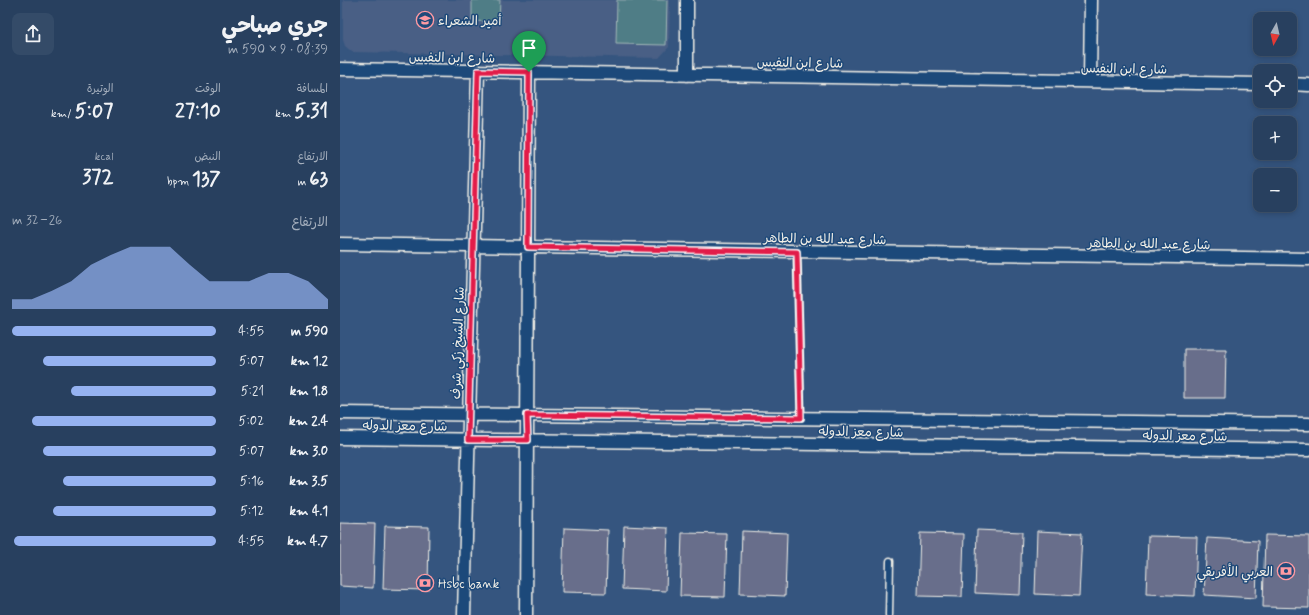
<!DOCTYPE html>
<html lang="ar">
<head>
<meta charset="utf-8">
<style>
  :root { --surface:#28405f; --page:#344b68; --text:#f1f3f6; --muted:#a5afbd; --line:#445974; --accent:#95b2f1 }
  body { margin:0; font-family:Mynerve,"Playpen Sans Arabic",sans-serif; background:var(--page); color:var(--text); direction:rtl; height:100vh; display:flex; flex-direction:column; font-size:15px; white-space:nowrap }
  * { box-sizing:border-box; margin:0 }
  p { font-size:13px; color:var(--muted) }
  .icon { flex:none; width:22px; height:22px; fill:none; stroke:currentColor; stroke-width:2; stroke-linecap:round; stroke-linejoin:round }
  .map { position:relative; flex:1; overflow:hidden; direction:ltr }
  .drawer { display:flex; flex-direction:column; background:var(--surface); width:340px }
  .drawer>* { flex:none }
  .needle { width:26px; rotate:188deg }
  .fabs { position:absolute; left:913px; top:12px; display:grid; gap:8px }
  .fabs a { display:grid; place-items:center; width:44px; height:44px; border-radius:8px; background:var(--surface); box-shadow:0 2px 6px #0003,0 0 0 1px var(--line); font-size:20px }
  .pin { position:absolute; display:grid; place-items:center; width:34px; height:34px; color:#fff; margin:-41px -17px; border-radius:50% 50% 50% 0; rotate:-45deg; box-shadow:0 0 4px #0007 }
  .pin .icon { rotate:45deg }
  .round { display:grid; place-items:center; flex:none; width:42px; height:42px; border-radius:8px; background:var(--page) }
  .headline { display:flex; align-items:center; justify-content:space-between; height:68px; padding:0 12px }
  h1 { font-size:22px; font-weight:700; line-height:30px }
  .figures { display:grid; grid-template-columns:repeat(3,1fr); gap:6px; height:68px; padding:4px 12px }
  .figures div { display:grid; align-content:center }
  .figures b { font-size:20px; font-weight:700 }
  .figures small { font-size:11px; font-weight:400 }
  .figures p { font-size:11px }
  .chart { height:112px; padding:8px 12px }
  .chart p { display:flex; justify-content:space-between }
  .chart svg { width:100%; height:72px; margin-top:4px; fill:var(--accent); opacity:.7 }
  ul { padding:0 12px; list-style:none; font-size:13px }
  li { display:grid; grid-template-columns:64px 48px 1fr; align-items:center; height:30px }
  li i { height:10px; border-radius:5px; background:var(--accent) }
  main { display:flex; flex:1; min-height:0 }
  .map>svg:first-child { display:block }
  .built { fill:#485f85 }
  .green { fill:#507d86; stroke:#a2b7b7 }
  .building { fill:#676e8b; stroke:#f4f1e8 }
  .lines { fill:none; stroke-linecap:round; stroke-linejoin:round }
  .lane-casing { stroke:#f4f1e8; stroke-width:9 }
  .street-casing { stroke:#f4f1e8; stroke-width:15 }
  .lane { stroke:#1f4a7a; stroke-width:6 }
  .street { stroke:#1f4a7a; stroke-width:12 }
  .route-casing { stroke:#fff; stroke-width:8 }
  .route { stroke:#e11d48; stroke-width:5 }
  .labels { text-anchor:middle; stroke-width:3; stroke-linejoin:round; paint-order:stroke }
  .poi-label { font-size:13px; fill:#f4f1e8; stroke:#1f4a7a; text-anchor:start }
  .street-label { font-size:13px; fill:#f4f1e8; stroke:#1f4a7a }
</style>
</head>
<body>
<main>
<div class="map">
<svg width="969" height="615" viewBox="0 0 969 615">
  <rect width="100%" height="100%" fill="#35557f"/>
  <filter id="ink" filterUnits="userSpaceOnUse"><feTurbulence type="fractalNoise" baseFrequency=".025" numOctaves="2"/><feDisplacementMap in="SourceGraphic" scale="8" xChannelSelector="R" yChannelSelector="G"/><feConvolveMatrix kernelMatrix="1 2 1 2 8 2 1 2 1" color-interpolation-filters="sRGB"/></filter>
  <g filter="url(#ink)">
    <path class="built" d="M 3,0 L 330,0 L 329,47 L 319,58 L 12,52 L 5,46 L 3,40 Z"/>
    <path class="green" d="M 132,0 L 160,0 L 159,22 L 132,21 Z
      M 277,0 L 327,0 L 326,45 L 276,44 Z"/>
    <path class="building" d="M 844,349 L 886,349 L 885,398 L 844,398 Z
      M 0,523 L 35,524 L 33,588 L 0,586 Z
      M 45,526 L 89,527 L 88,590 L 43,589 Z
      M 284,526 L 328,528 L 326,591 L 282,589 Z
      M 224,528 L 268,530 L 266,593 L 222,592 Z
      M 637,530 L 682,532 L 680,595 L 635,593 Z
      M 402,531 L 447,533 L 445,596 L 400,594 Z
      M 697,531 L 742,533 L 739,596 L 695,594 Z
      M 342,533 L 387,534 L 385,597 L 340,596 Z
      M 580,533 L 624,534 L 622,597 L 578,596 Z
      M 925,535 L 969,536 L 969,608 L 923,607 Z
      M 808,536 L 857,537 L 855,596 L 806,594 Z
      M 867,538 L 918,541 L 916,598 L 864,595 Z"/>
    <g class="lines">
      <defs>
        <path id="lane" d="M 457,252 L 461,418
          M 549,615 L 550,561"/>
        <path id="street" d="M 347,0 L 347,75
          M 0,69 L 920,84
          M 750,81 L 751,0
          M 950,84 L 969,85
          M 0,244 L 969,259
          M 0,413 L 969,424
          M 0,438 L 969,450
          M 124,615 L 138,71
          M 186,615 L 189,72"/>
      </defs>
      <use href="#lane" class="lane-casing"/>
      <use href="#street" class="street-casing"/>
      <use href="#lane" class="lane"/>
      <use href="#street" class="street"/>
    </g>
  </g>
  <g class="lines" filter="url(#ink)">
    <defs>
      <path id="route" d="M 138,71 L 189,72 L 188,247 L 457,252 L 461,418 L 187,415 L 188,440 L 128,440 Z"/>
    </defs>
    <use href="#route" class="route-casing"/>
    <use href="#route" class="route"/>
  </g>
  <defs>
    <symbol id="school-ring" viewBox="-11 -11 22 22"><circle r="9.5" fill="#1f4a7a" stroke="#ff9aa2" stroke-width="1.5"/><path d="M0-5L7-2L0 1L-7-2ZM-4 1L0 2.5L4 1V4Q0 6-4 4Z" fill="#ff9aa2"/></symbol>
    <symbol id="bank-ring" viewBox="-11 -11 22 22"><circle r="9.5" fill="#1f4a7a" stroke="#ff9aa2" stroke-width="1.5"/><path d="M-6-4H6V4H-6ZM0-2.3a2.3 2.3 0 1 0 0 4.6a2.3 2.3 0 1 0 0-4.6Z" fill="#ff9aa2"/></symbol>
  </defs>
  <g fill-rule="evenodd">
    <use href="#school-ring" x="75" y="10" width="20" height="20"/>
    <use href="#bank-ring" x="936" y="561" width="20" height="20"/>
    <use href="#bank-ring" x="75" y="573" width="20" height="20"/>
  </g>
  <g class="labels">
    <g class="poi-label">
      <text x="98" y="25">أمير الشعراء</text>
      <text x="933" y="576" text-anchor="end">العربي الأفريقي</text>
      <text x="98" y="588">Hsbc bank</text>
    </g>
    <g class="street-label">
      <text transform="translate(112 57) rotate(1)" y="5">شارع ابن النفيس</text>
      <text transform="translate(460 62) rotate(1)" y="5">شارع ابن النفيس</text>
      <text transform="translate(784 68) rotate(1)" y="5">شارع ابن النفيس</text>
      <text transform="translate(485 238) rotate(1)" y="5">شارع عبد الله بن الطاهر</text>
      <text transform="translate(809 243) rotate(1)" y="5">شارع عبد الله بن الطاهر</text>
      <text transform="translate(117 343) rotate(-88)" y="5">شارع الشيخ زكي شرف</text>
      <text transform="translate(65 425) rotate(1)" y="5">شارع معز الدوله</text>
      <text transform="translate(521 431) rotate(1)" y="5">شارع معز الدوله</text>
      <text transform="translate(845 435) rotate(1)" y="5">شارع معز الدوله</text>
    </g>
  </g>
</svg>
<div class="fabs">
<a><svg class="needle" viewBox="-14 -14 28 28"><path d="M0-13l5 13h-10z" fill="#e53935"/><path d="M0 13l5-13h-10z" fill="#a5afbd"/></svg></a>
<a><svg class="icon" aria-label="locate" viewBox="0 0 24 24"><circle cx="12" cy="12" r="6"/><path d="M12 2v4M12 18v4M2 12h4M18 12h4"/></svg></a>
<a>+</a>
<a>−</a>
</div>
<div class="pin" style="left:189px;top:72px;background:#1e9e55"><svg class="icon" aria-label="arrive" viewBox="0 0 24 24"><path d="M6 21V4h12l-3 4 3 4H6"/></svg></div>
</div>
<section class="drawer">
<div class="headline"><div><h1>جري صباحي</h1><p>08:39 · 9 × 590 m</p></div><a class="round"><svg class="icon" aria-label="share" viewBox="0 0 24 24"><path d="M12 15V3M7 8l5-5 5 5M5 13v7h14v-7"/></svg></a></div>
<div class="figures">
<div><p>المسافة</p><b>5.31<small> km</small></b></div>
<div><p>الوقت</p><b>27:10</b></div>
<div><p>الوتيرة</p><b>5:07<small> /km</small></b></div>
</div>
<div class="figures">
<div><p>الارتفاع</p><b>63<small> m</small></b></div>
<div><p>النبض</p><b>137<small> bpm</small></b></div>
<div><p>kcal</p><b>372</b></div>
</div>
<div class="chart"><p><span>الارتفاع</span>26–32 m</p>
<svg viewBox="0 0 160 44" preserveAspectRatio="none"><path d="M0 44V38L10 38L20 33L30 27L40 17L50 11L60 6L70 6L80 6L90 17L100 27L110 27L120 27L130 22L140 22L150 27L160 38V44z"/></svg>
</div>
<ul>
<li><b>590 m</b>4:55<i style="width:100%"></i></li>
<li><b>1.2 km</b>5:07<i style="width:85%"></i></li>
<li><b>1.8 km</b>5:21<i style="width:71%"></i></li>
<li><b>2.4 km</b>5:02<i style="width:90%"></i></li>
<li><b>3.0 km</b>5:07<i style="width:85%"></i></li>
<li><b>3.5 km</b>5:16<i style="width:75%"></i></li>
<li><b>4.1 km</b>5:12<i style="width:80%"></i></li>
<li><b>4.7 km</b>4:55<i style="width:99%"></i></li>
</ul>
</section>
</main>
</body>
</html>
